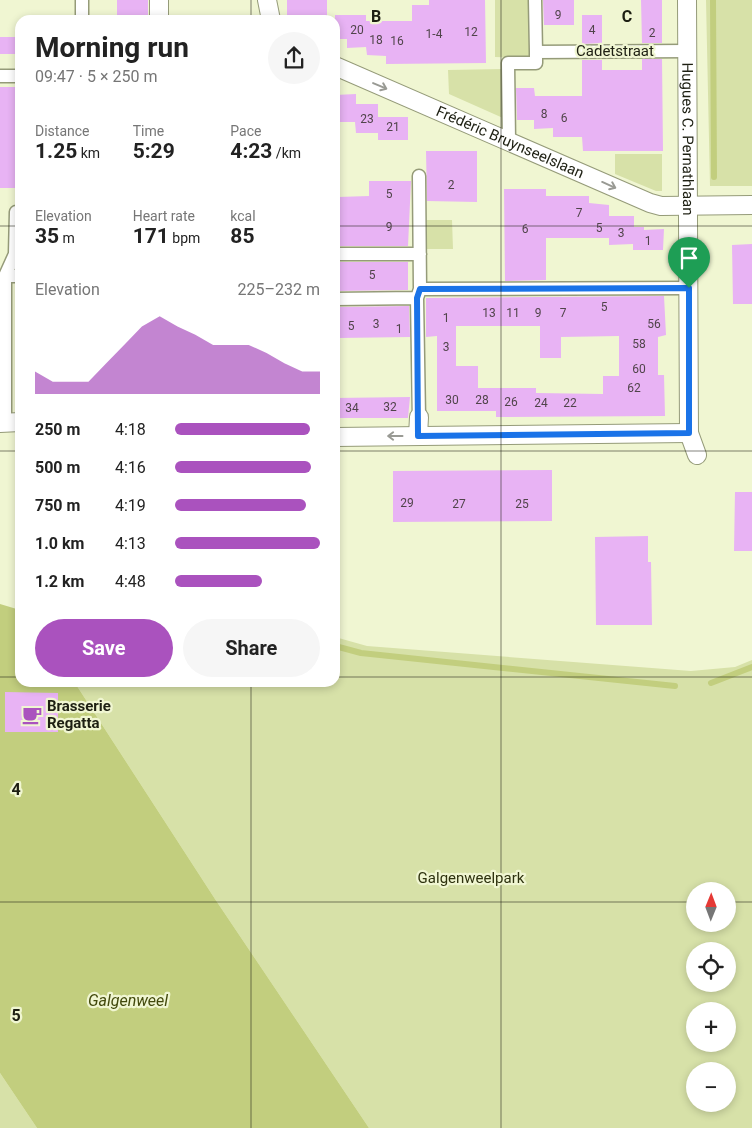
<!DOCTYPE html>
<html lang="en">
<head>
<meta charset="utf-8">
<style>
  :root { --surface:#fff; --page:#f6f6f6; --text:#222; --muted:#767676; --accent:#aa52be }
  body { margin:0; font-family:Roboto,sans-serif; background:var(--page); color:var(--text); height:100vh; display:flex; flex-direction:column; font-size:19px; white-space:nowrap }
  * { box-sizing:border-box; margin:0 }
  p { font-size:16px; color:var(--muted) }
  .icon { flex:none; width:28px; height:28px; fill:none; stroke:currentColor; stroke-width:2; stroke-linecap:round; stroke-linejoin:round }
  .map { position:relative; flex:1; overflow:hidden }
  .drawer { position:absolute; left:15px; top:15px; width:325px; height:672px; display:flex; flex-direction:column; background:var(--surface); border-radius:15px; box-shadow:0 2px 8px #0003 }
  .drawer>* { flex:none }
  .needle { width:32px; rotate:1deg }
  .fabs { position:absolute; left:686px; top:882px; display:grid; gap:10px }
  .fabs a { display:grid; place-items:center; width:50px; height:50px; border-radius:50%; background:var(--surface); box-shadow:0 2px 8px #0003; font-size:25px }
  .pin { position:absolute; display:grid; place-items:center; width:42px; height:42px; color:#fff; margin:-51px -21px; border-radius:50% 50% 50% 0; rotate:-45deg; box-shadow:0 0 5px #0007 }
  .pin .icon { rotate:45deg }
  .round { display:grid; place-items:center; flex:none; width:52px; height:52px; border-radius:26px; background:var(--page) }
  .headline { display:flex; align-items:center; justify-content:space-between; height:85px; padding:0 20px }
  h1 { font-size:28px; font-weight:700; line-height:38px }
  .stats { display:grid; grid-template-columns:repeat(3,1fr); gap:8px; height:85px; padding:5px 20px }
  .stats div { display:grid; align-content:center }
  .stats b { font-size:21px; font-weight:700 }
  .stats small { font-size:14px; font-weight:400 }
  .stats p { font-size:14px }
  .chart { height:140px; padding:10px 20px }
  .chart p { display:flex; justify-content:space-between }
  .chart svg { width:100%; height:90px; margin-top:5px; fill:var(--accent); opacity:.7 }
  .cta { display:flex; gap:10px; margin-top:auto; padding:10px 20px }
  .cta a { flex:1; height:58px; border-radius:30px; background:var(--accent); color:#fff; font-size:20px; font-weight:700; line-height:58px; text-align:center }
  .cta a+a { background:var(--page); color:var(--text) }
  ul { padding:0 20px; list-style:none; font-size:16px }
  li { display:grid; grid-template-columns:80px 60px 1fr; align-items:center; height:38px }
  li i { height:12px; border-radius:6px; background:var(--accent) }
  .map>svg:first-child { display:block }
  .green { fill:#d7e1a8; fill-rule:evenodd }
  .water { fill:#c2ce7e }
  .lines { fill:none; stroke-linecap:round; stroke-linejoin:round }
  .stream { stroke:#c2ce7e; stroke-width:6 }
  .building { fill:#e8b3f4; fill-rule:evenodd }
  .pedestrian-casing { stroke:#959b79; stroke-width:15 }
  .minor-casing { stroke:#959b79; stroke-width:20 }
  .pedestrian { stroke:#fff; stroke-width:12 }
  .minor { stroke:#fff; stroke-width:18 }
  .oneway { stroke:#999a94 }
  .route-casing { stroke:#fff; stroke-width:10 }
  .route { stroke:#1a73e8; stroke-width:6 }
  .grid { fill:none; stroke:#1d1f12; stroke-width:1; stroke-opacity:0.55 }
  .labels { text-anchor:middle; stroke-width:4.5; stroke-linejoin:round; paint-order:stroke }
  .number-label { font-size:12px; fill:#50444a }
  .street-label { font-size:15px; fill:#1d1f12; stroke:#f0f6d2 }
  .poi-label { font-size:15px; font-weight:bold; fill:#1d1f12; stroke:#f0f6d2; text-anchor:start }
  .park-label { font-size:15px; fill:#2e320f; stroke:#f0f6d2 }
  .water-label { font-size:16px; font-style:italic; fill:#42490c; stroke:#f0f6d2 }
  .grid-label { font-size:16px; text-anchor:middle; font-weight:bold; fill:#1d1f12; stroke:#f0f6d2; stroke-width:4.5; stroke-linejoin:round; paint-order:stroke }
</style>
</head>
<body>
<div class="map">
<svg width="752" height="1128" viewBox="0 0 752 1128">
  <rect width="100%" height="100%" fill="#f0f6d2"/>
  <path class="green" d="M 495,0 L 529,0 L 529,58 L 495,57 Z
    M 706,0 L 752,0 L 752,186 L 710,186 Z
    M 503,69 L 503,118 L 449,94 L 448,70 Z
    M 615,154 L 662,154 L 662,191 L 656,191 L 615,174 Z
    M 427,220 L 452,220 L 453,249 L 427,249 Z
    M 335,637 L 367,646 L 691,671 L 735,667 L 752,660 L 752,1128 L 369,1128 L 215,899 L 75,683 L 335,682 ZM 695,891 L 728,891 L 728,924 L 695,924 ZM 695,951 L 728,951 L 728,984 L 695,984 ZM 695,1011 L 728,1011 L 728,1044 L 695,1044 ZM 695,1071 L 728,1071 L 728,1104 L 695,1104 Z
    M 0,1073 L 37,1128 L 0,1128 Z"/>
  <path class="water" d="M 0,604 L 20,610 L 20,682 L 75,683 L 215,899 L 369,1128 L 37,1128 L 0,1073 Z"/>
  <g class="lines">
    <path class="stream" d="M 713,0 L 714,177
      M 335,646 L 361,653 L 675,686
      M 711,683 L 752,667"/>
  </g>
  <path class="building" d="M 117,0 L 148,0 L 148,20 L 117,20 Z
    M 287,0 L 327,0 L 327,20 L 287,20 Z
    M 429,0 L 485,0 L 486,63 L 386,64 L 386,56 L 367,55 L 366,47 L 347,48 L 347,39 L 335,39 L 335,15 L 366,15 L 366,21 L 412,21 L 412,5 L 429,5 Z
    M 543,0 L 574,0 L 574,25 L 544,25 Z
    M 641,0 L 662,0 L 662,43 L 642,43 Z
    M 582,15 L 602,15 L 602,43 L 582,44 Z
    M 0,37 L 20,37 L 20,54 L 0,54 Z
    M 642,59 L 662,59 L 663,151 L 583,151 L 582,137 L 553,137 L 553,128 L 534,129 L 534,120 L 517,120 L 516,88 L 534,88 L 535,96 L 582,96 L 582,60 L 602,60 L 602,70 L 642,70 Z
    M 0,87 L 20,87 L 20,188 L 0,188 Z
    M 356,94 L 356,104 L 378,104 L 378,117 L 408,117 L 408,140 L 378,140 L 378,133 L 356,133 L 355,122 L 335,122 L 335,95 Z
    M 426,151 L 477,151 L 477,202 L 427,201 Z
    M 369,181 L 411,181 L 408,246 L 339,246 L 338,197 L 369,196 Z
    M 504,189 L 546,189 L 546,196 L 589,196 L 589,203 L 609,205 L 609,216 L 634,216 L 634,227 L 644,227 L 644,230 L 664,229 L 663,250 L 633,250 L 633,244 L 609,245 L 609,238 L 546,238 L 546,280 L 505,281 Z
    M 752,244 L 752,304 L 733,304 L 732,245 Z
    M 335,262 L 408,262 L 408,290 L 335,291 Z
    M 664,296 L 666,335 L 658,337 L 658,375 L 664,375 L 665,416 L 496,417 L 496,411 L 437,411 L 437,336 L 426,337 L 426,298 ZM 456,326 L 540,326 L 540,358 L 561,358 L 561,337 L 619,336 L 619,376 L 603,376 L 603,394 L 536,393 L 536,388 L 478,388 L 478,366 L 456,366 Z
    M 409,306 L 410,337 L 339,338 L 338,307 Z
    M 410,397 L 408,418 L 335,418 L 335,398 Z
    M 552,470 L 552,521 L 393,522 L 393,471 Z
    M 735,492 L 752,492 L 752,551 L 734,551 Z
    M 648,536 L 648,562 L 651,562 L 652,625 L 596,625 L 595,537 Z
    M 5,692 L 58,693 L 58,732 L 5,732 Z"/>
  <g class="lines">
    <defs>
      <path id="pedestrian" d="M 82,0 L 82,20
        M 535,0 L 536,52 L 688,51
        M 0,76 L 20,76
        M 509,141 L 508,63 L 536,63 L 536,52
        M 419,176 L 420,289 L 689,288
        M 335,254 L 420,254
        M 5,276 L 20,276
        M 335,299 L 417,298
        M 419,417 L 417,298 L 420,289
        M 5,423 L 5,276 L 15,254 L 16,212 L 20,212"/>
      <g id="minor">
        <path d="M 159,0 L 159,20"/>
        <path d="M 267,0 L 271,20"/>
        <path id="s1" d="M 687,0 L 689,433 L 697,455"/>
        <path id="s2" d="M 335,66 L 650,203 L 661,206 L 752,205"/>
        <path d="M 0,423 L 20,422"/>
        <path d="M 418,436 L 419,417"/>
        <path d="M 335,437 L 689,433"/>
      </g>
    </defs>
    <use href="#pedestrian" class="pedestrian-casing"/>
    <use href="#minor" class="minor-casing"/>
    <use href="#pedestrian" class="pedestrian"/>
    <use href="#minor" class="minor"/>
  </g>
  <defs><path id="oneway-shaft" d="M-6 0H5M1.5-3L5.5 0L1.5 3" fill="none" stroke-width="1.6" stroke-linecap="round" stroke-linejoin="round" transform="scale(1.25)"/></defs>
  <g class="oneway">
    <use href="#oneway-shaft" transform="translate(380 86) rotate(23)"/>
    <use href="#oneway-shaft" transform="translate(609 185) rotate(24)"/>
    <use href="#oneway-shaft" transform="translate(395 436) rotate(180)"/>
  </g>
  <g class="lines">
    <defs>
      <path id="route" d="M 689,288 L 689,433 L 418,436 L 417,298 L 420,289 Z"/>
    </defs>
    <use href="#route" class="route-casing"/>
    <use href="#route" class="route"/>
  </g>
  <path class="grid" d="M 251,0 L 251,20M 501,0 L 501,1128M 0,226 L 20,226M 335,226 L 752,226M 0,451 L 20,451M 335,451 L 752,451M 0,677 L 20,677M 335,677 L 752,677M 251,682 L 251,1128M 0,902 L 695,902M 728,902 L 752,902"/>
  <defs>
    <symbol id="cafe-bare" viewBox="-9 -9 18 18"><path d="M-5.5-4.5H6V0H3Q3 3.5 0 3.5H-2.5Q-5.5 3.5-5.5 0ZM3-3.2v2h1.7v-2ZM-6 4.5H4V6H-6Z" fill="#aa52be" stroke="#f0f6d2" stroke-width="2.5" paint-order="stroke"/></symbol>
  </defs>
  <g fill-rule="evenodd">
    <use href="#cafe-bare" x="18" y="701" width="28" height="28"/>
  </g>
  <g class="labels">
    <g class="number-label">
      <text x="558" y="19">9</text>
      <text x="357" y="34">20</text>
      <text x="592" y="34">4</text>
      <text x="471" y="36">12</text>
      <text x="652" y="37">2</text>
      <text x="434" y="38">1-4</text>
      <text x="376" y="44">18</text>
      <text x="397" y="45">16</text>
      <text x="544" y="118">8</text>
      <text x="564" y="122">6</text>
      <text x="367" y="123">23</text>
      <text x="393" y="131">21</text>
      <text x="451" y="189">2</text>
      <text x="389" y="198">5</text>
      <text x="579" y="217">7</text>
      <text x="389" y="231">9</text>
      <text x="599" y="232">5</text>
      <text x="525" y="233">6</text>
      <text x="621" y="237">3</text>
      <text x="648" y="245">1</text>
      <text x="372" y="279">5</text>
      <text x="604" y="311">5</text>
      <text x="489" y="317">13</text>
      <text x="513" y="317">11</text>
      <text x="538" y="317">9</text>
      <text x="563" y="317">7</text>
      <text x="446" y="322">1</text>
      <text x="376" y="328">3</text>
      <text x="654" y="328">56</text>
      <text x="351" y="330">5</text>
      <text x="399" y="333">1</text>
      <text x="639" y="348">58</text>
      <text x="446" y="351">3</text>
      <text x="639" y="373">60</text>
      <text x="634" y="392">62</text>
      <text x="452" y="404">30</text>
      <text x="482" y="404">28</text>
      <text x="511" y="406">26</text>
      <text x="541" y="407">24</text>
      <text x="570" y="407">22</text>
      <text x="390" y="411">32</text>
      <text x="352" y="412">34</text>
      <text x="407" y="507">29</text>
      <text x="459" y="508">27</text>
      <text x="522" y="508">25</text>
    </g>
    <g class="street-label">
      <text x="615" y="56">Cadetstraat</text>
      <text dy="5" stroke="none"><textPath href="#s1" startOffset="139">Hugues C. Pernathlaan</textPath></text>
      <text dy="5" stroke="none"><textPath href="#s2" startOffset="191">Frédéric Bruynseelslaan</textPath></text>
    </g>
    <g class="poi-label">
      <text x="47" y="711">Brasserie<tspan x="47" dy="17">Regatta</tspan></text>
    </g>
    <g class="park-label">
      <text x="471" y="883">Galgenweelpark</text>
    </g>
    <g class="water-label">
      <text x="128" y="1006">Galgenweel</text>
    </g>
  </g>
  <g class="grid-label">
    <text x="376" y="22">B</text>
    <text x="627" y="22">C</text>
    <text x="16" y="795">4</text>
    <text x="16" y="1021">5</text>
  </g>
</svg>
<div class="fabs">
<a><svg class="needle" viewBox="-14 -14 28 28"><path d="M0-13l5 13h-10z" fill="#e53935"/><path d="M0 13l5-13h-10z" fill="#767676"/></svg></a>
<a><svg class="icon" aria-label="locate" viewBox="0 0 24 24"><circle cx="12" cy="12" r="6"/><path d="M12 2v4M12 18v4M2 12h4M18 12h4"/></svg></a>
<a>+</a>
<a>−</a>
</div>
<div class="pin" style="left:689px;top:288px;background:#1e9e55"><svg class="icon" aria-label="arrive" viewBox="0 0 24 24"><path d="M6 21V4h12l-3 4 3 4H6"/></svg></div>
<section class="drawer">
<div class="headline"><div><h1>Morning run</h1><p>09:47 · 5 × 250 m</p></div><a class="round"><svg class="icon" aria-label="share" viewBox="0 0 24 24"><path d="M12 15V3M7 8l5-5 5 5M5 13v7h14v-7"/></svg></a></div>
<div class="stats">
<div><p>Distance</p><b>1.25<small> km</small></b></div>
<div><p>Time</p><b>5:29</b></div>
<div><p>Pace</p><b>4:23<small> /km</small></b></div>
</div>
<div class="stats">
<div><p>Elevation</p><b>35<small> m</small></b></div>
<div><p>Heart rate</p><b>171<small> bpm</small></b></div>
<div><p>kcal</p><b>85</b></div>
</div>
<div class="chart"><p><span>Elevation</span>225–232 m</p>
<svg viewBox="0 0 160 44" preserveAspectRatio="none"><path d="M0 44V33L10 38L20 38L30 38L40 29L50 20L60 11L70 6L80 11L90 15L100 20L110 20L120 20L130 24L140 29L150 33L160 33V44z"/></svg>
</div>
<ul>
<li><b>250 m</b>4:18<i style="width:93%"></i></li>
<li><b>500 m</b>4:16<i style="width:94%"></i></li>
<li><b>750 m</b>4:19<i style="width:90%"></i></li>
<li><b>1.0 km</b>4:13<i style="width:100%"></i></li>
<li><b>1.2 km</b>4:48<i style="width:60%"></i></li>
</ul>
<div class="cta"><a>Save</a><a>Share</a></div>
</section>
</div>
</body>
</html>
